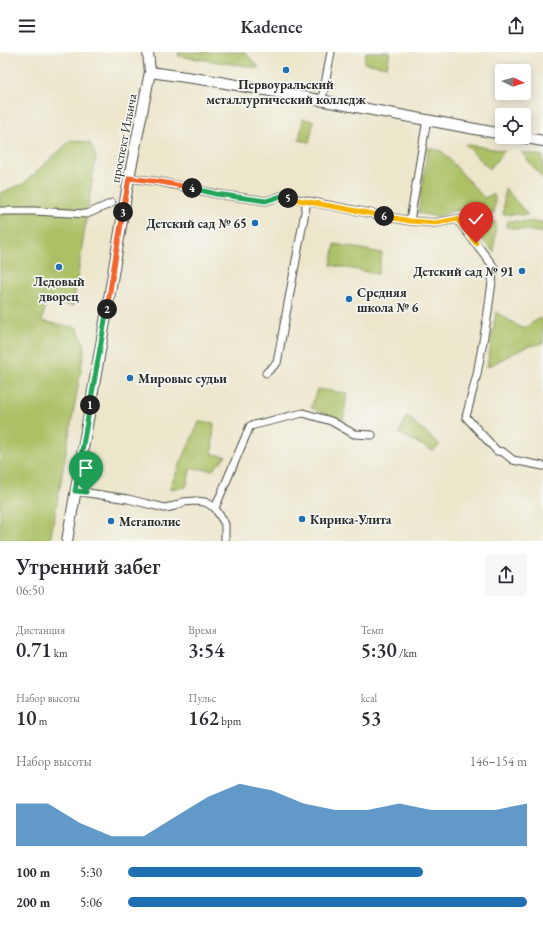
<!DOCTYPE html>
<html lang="ru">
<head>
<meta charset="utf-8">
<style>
  :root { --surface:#fff; --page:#f7f7f7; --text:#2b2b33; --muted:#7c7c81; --accent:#1f6fb2 }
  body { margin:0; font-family:"EB Garamond",serif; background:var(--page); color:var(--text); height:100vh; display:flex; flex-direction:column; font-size:15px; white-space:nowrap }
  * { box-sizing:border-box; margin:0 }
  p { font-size:13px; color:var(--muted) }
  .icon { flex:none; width:22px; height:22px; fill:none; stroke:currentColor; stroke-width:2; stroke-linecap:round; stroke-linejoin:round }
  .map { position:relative; height:489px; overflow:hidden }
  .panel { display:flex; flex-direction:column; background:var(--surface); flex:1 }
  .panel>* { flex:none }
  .needle { width:26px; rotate:95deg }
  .tools { position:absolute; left:495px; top:12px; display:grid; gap:8px }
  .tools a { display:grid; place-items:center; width:36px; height:36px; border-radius:4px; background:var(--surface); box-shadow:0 2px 10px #0003; font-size:20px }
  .pin { position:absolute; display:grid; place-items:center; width:34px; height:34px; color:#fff; margin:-41px -17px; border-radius:50% 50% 50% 0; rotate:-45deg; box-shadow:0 0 4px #0007 }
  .pin .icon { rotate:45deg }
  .km { position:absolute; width:20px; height:20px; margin:-10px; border-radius:50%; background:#222; color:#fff; font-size:11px; line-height:20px; text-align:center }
  .round { display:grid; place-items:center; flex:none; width:42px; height:42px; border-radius:4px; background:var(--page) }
  .headline { display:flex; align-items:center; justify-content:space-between; height:68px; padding:0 16px }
  h1 { font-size:22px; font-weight:600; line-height:30px }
  .metrics { display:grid; grid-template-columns:repeat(3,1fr); gap:6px; height:68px; padding:4px 16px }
  .metrics div { display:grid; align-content:center }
  .metrics b { font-size:20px; font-weight:600 }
  .metrics small { font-size:11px; font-weight:400 }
  .metrics p { font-size:11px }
  .chart { height:112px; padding:8px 16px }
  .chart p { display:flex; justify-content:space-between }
  .chart svg { width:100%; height:72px; margin-top:4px; fill:var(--accent); opacity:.7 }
  ul { padding:0 16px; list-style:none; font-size:13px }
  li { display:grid; grid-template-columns:64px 48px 1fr; align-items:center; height:30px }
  li i { height:10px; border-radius:5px; background:var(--accent) }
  header { display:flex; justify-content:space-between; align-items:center; height:52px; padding:0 16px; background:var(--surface); font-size:18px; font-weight:600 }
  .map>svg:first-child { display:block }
  .green { fill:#acc166; stroke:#6c7648 }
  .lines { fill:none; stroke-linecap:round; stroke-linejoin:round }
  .street-casing { stroke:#484743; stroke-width:9 }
  .secondary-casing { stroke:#484743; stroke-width:12 }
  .street { stroke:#fff; stroke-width:7 }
  .secondary { stroke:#fff; stroke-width:10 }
  .split-1-casing { stroke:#fff; stroke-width:8 }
  .split-2-casing { stroke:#fff; stroke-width:8 }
  .split-3-casing { stroke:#fff; stroke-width:8 }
  .split-4-casing { stroke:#fff; stroke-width:8 }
  .split-5-casing { stroke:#fff; stroke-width:8 }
  .split-6-casing { stroke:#fff; stroke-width:8 }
  .split-7-casing { stroke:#fff; stroke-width:8 }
  .split-1 { stroke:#22a559; stroke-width:5 }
  .split-2 { stroke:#22a559; stroke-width:5 }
  .split-3 { stroke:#f0652b; stroke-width:5 }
  .split-4 { stroke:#f0652b; stroke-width:5 }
  .split-5 { stroke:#22a559; stroke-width:5 }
  .split-6 { stroke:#f5b400; stroke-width:5 }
  .split-7 { stroke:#f5b400; stroke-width:5 }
  .poi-dot { fill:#1f6fb2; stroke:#f6f6f2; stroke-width:1.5 }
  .labels { text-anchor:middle; stroke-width:3.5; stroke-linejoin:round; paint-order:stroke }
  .poi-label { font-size:13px; font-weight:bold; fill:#2b2b2b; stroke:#f6f6f2; text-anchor:start }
  .street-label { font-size:13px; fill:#2b2b2b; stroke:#f6f6f2 }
</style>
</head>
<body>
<header><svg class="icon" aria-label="menu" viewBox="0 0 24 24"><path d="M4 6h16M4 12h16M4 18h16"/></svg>Kadence<svg class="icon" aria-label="share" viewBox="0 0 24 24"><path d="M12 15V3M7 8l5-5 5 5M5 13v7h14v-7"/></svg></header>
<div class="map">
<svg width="543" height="489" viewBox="0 0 543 489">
  <rect width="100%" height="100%" fill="#f6f6f2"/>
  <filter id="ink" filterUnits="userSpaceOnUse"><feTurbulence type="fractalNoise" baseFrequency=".025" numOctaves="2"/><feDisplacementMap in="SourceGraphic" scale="8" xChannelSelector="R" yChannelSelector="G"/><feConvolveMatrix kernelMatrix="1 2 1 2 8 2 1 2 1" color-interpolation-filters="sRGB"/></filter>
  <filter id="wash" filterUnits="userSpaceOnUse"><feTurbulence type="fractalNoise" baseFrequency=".012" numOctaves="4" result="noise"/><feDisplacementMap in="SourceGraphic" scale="16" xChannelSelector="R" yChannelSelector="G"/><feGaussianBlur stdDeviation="0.9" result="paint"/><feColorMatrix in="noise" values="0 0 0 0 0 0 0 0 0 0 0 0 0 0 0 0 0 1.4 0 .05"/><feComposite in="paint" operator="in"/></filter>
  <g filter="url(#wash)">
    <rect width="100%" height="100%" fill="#ece6cb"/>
    <path class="green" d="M 179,0 L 245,0 L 259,16 L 178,4 Z
      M 366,0 L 390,0 L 387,15 L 364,11 Z
      M 303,67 L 314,69 L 309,90 L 299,88 Z
      M 71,88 L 90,91 L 96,104 L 73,254 L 46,250 L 42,269 L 77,276 L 85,295 L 50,489 L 0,489 L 0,141 L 23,132 Z
      M 465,92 L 505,99 L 489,117 Z
      M 428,96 L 442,99 L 484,146 L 493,142 L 495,145 L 494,162 L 456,158 L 437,165 L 418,161 Z
      M 521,100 L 543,104 L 543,127 Z
      M 505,136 L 528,163 L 503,162 Z
      M 508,169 L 543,170 L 543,181 L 506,175 Z
      M 466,170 L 496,170 L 494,200 Z
      M 335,192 L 382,201 L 378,222 L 331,213 Z
      M 496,260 L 523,277 L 540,266 L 543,269 L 543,291 L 526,295 L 487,315 Z
      M 317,337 L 347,341 L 343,369 L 311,356 Z
      M 407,364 L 440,393 L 433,399 L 399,381 Z
      M 199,370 L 214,371 L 212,402 L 226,404 L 213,418 L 191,416 L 186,435 L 169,437 Z"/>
  </g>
  <g filter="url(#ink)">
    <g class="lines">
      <defs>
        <path id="street" d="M 322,48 L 331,0
          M 129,126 L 161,130 L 217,142 L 266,149 L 281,144 L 410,169 L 435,171 L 457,167 L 494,215 L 487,267 L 477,322 L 466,365 L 497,399 L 503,400 L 513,408 L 543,414
          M 0,159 L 34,159 L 87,162 L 112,151
          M 410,169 L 427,67
          M 266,321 L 277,311 L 307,149
          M 75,439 L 128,447 L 144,451 L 165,456 L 175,454 L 183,450 L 195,449 L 205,450 L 215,456 L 225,472 L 225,489
          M 215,456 L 250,374 L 303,361 L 331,369 L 354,382 L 372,383"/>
        <path id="secondary" d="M 150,20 L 214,29 L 265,38 L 502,82
          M 520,85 L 543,89
          M 67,489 L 106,264 L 129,126 L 150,20 L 148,0"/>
      </defs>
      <use href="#street" class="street-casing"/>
      <use href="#secondary" class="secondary-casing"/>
      <use href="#street" class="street"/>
      <use href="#secondary" class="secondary"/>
    </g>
  </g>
  <g class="lines" filter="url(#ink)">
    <defs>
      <path id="split-1" d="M 86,440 L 75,439 L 90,353"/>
      <path id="split-2" d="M 90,353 L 107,257"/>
      <path id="split-3" d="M 107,257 L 123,160"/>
      <path id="split-4" d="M 123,160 L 129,126 L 161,130 L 192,136"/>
      <path id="split-5" d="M 192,136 L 216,142 L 266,149 L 281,144 L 288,146"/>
      <path id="split-6" d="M 288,146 L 384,164"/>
      <path id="split-7" d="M 384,164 L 410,169 L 436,171 L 457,167 L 476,191"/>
    </defs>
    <use href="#split-1" class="split-1-casing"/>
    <use href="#split-2" class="split-2-casing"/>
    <use href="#split-3" class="split-3-casing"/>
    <use href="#split-4" class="split-4-casing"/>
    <use href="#split-5" class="split-5-casing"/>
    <use href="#split-6" class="split-6-casing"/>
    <use href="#split-7" class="split-7-casing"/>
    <use href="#split-1" class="split-1"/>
    <use href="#split-2" class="split-2"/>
    <use href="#split-3" class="split-3"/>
    <use href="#split-4" class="split-4"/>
    <use href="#split-5" class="split-5"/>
    <use href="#split-6" class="split-6"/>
    <use href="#split-7" class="split-7"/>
  </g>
  <g class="poi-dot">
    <circle cx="286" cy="18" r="4"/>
    <circle cx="255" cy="171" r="4"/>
    <circle cx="59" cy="215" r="4"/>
    <circle cx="522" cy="219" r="4"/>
    <circle cx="349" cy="247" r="4"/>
    <circle cx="130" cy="326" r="4"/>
    <circle cx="302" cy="467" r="4"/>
    <circle cx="111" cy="469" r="4"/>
  </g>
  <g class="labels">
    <g class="poi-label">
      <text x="286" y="37" text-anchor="middle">Первоуральский<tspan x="286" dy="15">металлургический колледж</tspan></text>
      <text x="247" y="176" text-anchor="end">Детский сад № 65</text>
      <text x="514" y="224" text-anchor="end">Детский сад № 91</text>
      <text x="59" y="234" text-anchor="middle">Ледовый<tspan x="59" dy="15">дворец</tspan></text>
      <text x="357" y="245">Средняя<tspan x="357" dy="15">школа № 6</tspan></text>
      <text x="138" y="331">Мировые судьи</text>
      <text x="310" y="472">Кирика-Улита</text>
      <text x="119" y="474">Мегаполис</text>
    </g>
    <g class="street-label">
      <text transform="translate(123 86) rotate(-79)" y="5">проспект Ильича</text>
    </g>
  </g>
</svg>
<div class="tools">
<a><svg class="needle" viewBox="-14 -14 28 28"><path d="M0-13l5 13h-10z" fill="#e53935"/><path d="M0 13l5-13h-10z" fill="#7c7c81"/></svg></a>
<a><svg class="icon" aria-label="locate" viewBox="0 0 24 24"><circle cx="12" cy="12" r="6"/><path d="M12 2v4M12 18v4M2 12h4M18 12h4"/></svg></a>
</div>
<div class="pin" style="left:86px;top:440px;background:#1e9e55"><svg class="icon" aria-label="arrive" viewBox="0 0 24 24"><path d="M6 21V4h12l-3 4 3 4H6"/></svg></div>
<div class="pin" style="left:476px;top:191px;background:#d93025"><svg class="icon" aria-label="check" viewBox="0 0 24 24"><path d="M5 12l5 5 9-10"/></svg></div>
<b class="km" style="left:90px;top:353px">1</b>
<b class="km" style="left:107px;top:257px">2</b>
<b class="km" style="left:123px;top:160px">3</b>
<b class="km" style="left:192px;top:136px">4</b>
<b class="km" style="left:288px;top:146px">5</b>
<b class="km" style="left:384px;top:164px">6</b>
</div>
<section class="panel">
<div class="headline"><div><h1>Утренний забег</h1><p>06:50</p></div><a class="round"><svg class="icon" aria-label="share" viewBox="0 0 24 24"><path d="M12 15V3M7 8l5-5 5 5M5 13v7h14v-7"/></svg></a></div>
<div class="metrics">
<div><p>Дистанция</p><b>0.71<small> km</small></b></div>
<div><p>Время</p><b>3:54</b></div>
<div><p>Темп</p><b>5:30<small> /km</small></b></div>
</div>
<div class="metrics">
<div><p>Набор высоты</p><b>10<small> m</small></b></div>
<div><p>Пульс</p><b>162<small> bpm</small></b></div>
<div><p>kcal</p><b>53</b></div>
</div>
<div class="chart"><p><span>Набор высоты</span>146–154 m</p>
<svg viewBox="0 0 160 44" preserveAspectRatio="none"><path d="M0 44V18L10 18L20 30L30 38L40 38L50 26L60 14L70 6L80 10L90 18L100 22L110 22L120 18L130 22L140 22L150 22L160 18V44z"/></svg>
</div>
<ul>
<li><b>100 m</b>5:30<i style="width:74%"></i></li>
<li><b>200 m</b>5:06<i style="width:100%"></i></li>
</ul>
</section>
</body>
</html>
